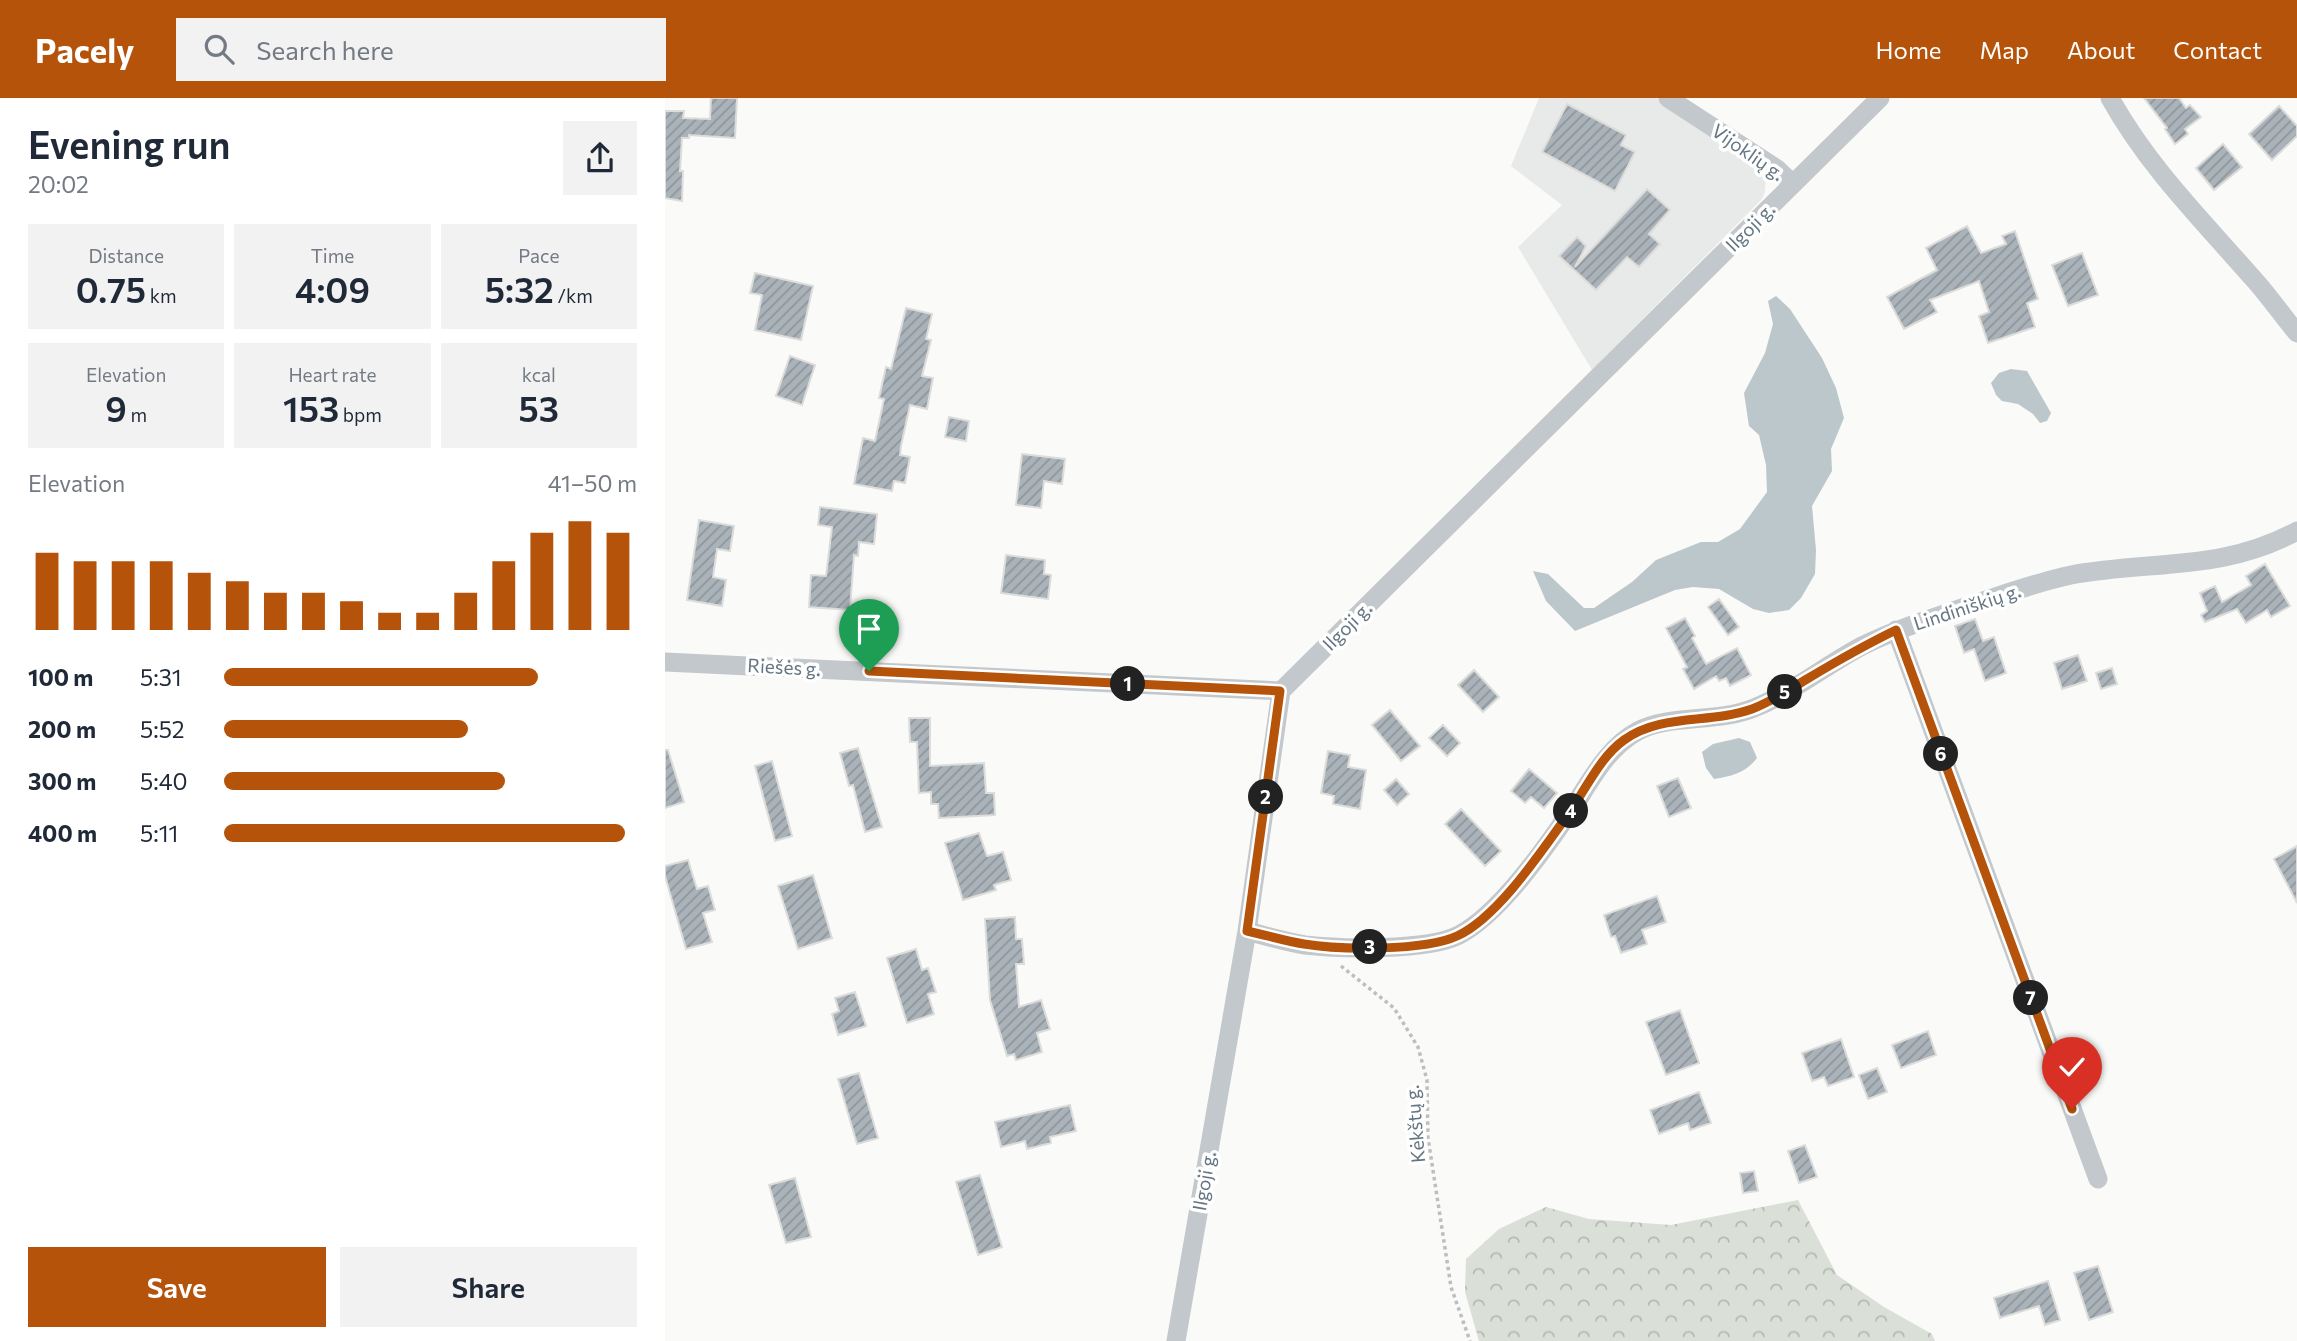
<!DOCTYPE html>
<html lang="en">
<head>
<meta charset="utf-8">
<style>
  :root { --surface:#fff; --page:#f2f2f3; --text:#1f2937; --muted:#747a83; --accent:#b45309 }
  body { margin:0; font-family:Commissioner,sans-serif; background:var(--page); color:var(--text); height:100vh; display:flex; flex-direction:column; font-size:26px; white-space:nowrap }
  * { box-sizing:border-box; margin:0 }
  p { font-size:23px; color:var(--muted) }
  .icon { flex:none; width:38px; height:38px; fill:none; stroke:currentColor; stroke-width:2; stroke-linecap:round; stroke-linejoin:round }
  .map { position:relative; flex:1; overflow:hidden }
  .details { display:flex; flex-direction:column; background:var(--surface); width:665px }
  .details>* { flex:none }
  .pin { position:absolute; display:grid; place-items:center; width:60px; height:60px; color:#fff; margin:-72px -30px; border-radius:50% 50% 50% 0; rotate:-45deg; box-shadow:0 0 7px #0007 }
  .pin .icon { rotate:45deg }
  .km { position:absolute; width:35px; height:35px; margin:-18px; border-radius:50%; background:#222; color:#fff; font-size:19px; line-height:35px; text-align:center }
  .round { display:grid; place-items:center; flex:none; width:74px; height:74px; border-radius:0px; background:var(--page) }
  .overview { display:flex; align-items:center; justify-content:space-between; height:119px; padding:0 28px }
  h1 { font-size:38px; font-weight:600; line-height:52px }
  .metrics { display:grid; grid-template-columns:repeat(3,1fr); gap:10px; height:119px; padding:7px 28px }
  .metrics div { display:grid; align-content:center; border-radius:0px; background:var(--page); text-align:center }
  .metrics b { font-size:35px; font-weight:600 }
  .metrics small { font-size:19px; font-weight:400 }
  .metrics p { font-size:19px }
  .chart { height:196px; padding:14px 28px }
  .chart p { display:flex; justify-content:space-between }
  .chart svg { width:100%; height:126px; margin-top:7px; stroke:var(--accent); stroke-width:6 }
  .cta { display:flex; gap:14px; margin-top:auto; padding:14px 28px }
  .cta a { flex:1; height:80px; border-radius:0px; background:var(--accent); color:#fff; font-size:28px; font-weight:600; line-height:80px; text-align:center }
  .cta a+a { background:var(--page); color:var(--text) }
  ul { padding:0 28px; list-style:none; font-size:23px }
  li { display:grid; grid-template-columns:112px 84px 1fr; align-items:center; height:52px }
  li i { height:18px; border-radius:9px; background:var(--accent) }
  header { display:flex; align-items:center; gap:42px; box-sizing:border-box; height:98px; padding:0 35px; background:var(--accent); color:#fff }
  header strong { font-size:33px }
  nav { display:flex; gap:38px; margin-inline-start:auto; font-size:24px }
  .search { width:490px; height:63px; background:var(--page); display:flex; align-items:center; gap:18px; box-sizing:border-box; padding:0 24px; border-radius:0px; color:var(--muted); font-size:26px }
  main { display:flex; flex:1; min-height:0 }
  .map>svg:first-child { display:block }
  .built { fill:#e8e9e9 }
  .forest { fill:url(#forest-crowns) }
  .water { fill:#bbc7cb }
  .building { fill:url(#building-hatch); stroke:#dcdcda; stroke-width:2 }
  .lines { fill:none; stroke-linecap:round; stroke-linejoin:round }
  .path { stroke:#bbbfc2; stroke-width:3.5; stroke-dasharray:3.5 3.5; stroke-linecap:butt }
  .street { stroke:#c3c8cc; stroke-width:19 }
  .route-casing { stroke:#fff; stroke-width:14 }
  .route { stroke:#b45309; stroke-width:9 }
  .labels { text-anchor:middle; stroke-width:7; stroke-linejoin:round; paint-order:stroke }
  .street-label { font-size:19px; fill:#657683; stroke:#fff }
</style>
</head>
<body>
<header>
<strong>Pacely</strong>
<div class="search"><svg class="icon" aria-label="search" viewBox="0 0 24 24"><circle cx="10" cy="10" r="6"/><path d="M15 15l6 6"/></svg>Search here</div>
<nav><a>Home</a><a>Map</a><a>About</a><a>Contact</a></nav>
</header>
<main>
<section class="details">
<div class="overview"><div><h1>Evening run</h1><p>20:02</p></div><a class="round"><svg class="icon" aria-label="share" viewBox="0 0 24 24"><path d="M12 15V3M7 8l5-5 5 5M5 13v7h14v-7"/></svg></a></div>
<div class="metrics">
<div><p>Distance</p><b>0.75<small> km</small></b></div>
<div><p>Time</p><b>4:09</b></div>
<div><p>Pace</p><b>5:32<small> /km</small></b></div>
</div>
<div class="metrics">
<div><p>Elevation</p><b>9<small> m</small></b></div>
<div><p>Heart rate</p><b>153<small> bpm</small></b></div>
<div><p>kcal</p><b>53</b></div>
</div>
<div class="chart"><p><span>Elevation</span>41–50 m</p>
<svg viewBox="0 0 160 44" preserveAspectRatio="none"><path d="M5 44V17M15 44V20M25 44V20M35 44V20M45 44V24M55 44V27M65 44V31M75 44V31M85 44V34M95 44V38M105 44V38M115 44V31M125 44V20M135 44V10M145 44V6M155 44V10"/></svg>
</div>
<ul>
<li><b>100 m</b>5:31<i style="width:76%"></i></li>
<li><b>200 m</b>5:52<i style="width:59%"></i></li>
<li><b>300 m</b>5:40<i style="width:68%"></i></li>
<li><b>400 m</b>5:11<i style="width:97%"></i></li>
</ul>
<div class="cta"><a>Save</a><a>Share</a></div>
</section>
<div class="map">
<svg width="1632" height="1243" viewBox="0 0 1632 1243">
  <defs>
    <pattern id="forest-crowns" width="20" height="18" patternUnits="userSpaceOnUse" patternTransform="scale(1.75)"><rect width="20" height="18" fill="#dadfd7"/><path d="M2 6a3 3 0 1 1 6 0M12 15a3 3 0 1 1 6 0" fill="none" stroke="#b4b9b4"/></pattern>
    <pattern id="building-hatch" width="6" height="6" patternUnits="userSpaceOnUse" patternTransform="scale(1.75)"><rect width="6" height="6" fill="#aab3b9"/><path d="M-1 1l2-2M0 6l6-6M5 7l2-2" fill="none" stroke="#8e969c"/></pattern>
  </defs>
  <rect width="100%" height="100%" fill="#fafaf8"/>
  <path class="built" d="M 874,0 L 991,0 L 1096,69 L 1101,77 L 1100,93 L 1097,101 L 927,272 L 853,149 L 897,107 L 846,68 Z"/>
  <path class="forest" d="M 1133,1102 L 1172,1177 L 1219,1209 L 1267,1236 L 1270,1243 L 814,1243 L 800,1194 L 801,1161 L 834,1131 L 881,1109 L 924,1121 L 1006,1127 Z"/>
  <path class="water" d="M 1111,198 L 1125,211 L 1157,260 L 1171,290 L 1179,320 L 1166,351 L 1167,373 L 1147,408 L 1151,452 L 1150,476 L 1136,500 L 1124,512 L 1104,515 L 1088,511 L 1054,491 L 1028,489 L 1010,492 L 910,533 L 881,503 L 868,473 L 883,476 L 919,510 L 929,510 L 967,484 L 991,462 L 1036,444 L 1053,444 L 1075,431 L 1102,394 L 1101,367 L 1094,337 L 1084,328 L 1079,295 L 1100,255 L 1108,226 L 1103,203 Z
    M 1346,271 L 1362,273 L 1386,315 L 1382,323 L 1375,325 L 1368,316 L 1353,306 L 1337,303 L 1331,297 L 1326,285 L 1334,275 Z
    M 1074,640 L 1085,644 L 1092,660 C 1080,675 1068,678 1049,681 L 1041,670 L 1037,654 L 1048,646 Z"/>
  <path class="building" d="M 46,0 L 72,0 L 70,40 L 24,37 L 24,40 L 17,40 L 15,73 L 18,73 L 17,103 L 0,100 L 0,13 L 19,13 L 18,20 L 45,21 Z
    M 1479,0 L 1514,0 L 1521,10 L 1525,7 L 1536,19 L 1520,31 L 1523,36 L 1510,46 L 1500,31 L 1502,30 Z
    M 902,6 L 961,37 L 956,47 L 970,54 L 950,93 L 877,54 Z
    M 1614,8 L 1632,28 L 1632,38 L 1607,62 L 1584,36 Z
    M 1558,46 L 1577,69 L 1549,92 L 1531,70 Z
    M 982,91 L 1005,112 L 984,136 L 995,146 L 974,169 L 962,159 L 931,192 L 894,158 L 912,139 L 921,148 L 910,169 Z
    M 1302,128 L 1316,155 L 1341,146 L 1337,138 L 1350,133 L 1373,201 L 1362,205 L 1370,229 L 1323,245 L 1314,218 L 1324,214 L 1314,183 L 1265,202 L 1272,214 L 1239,231 L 1222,199 L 1272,172 L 1261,150 Z
    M 1417,155 L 1433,197 L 1403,208 L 1387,167 Z
    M 90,175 L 148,188 L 136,242 L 90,232 L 97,197 L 85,195 Z
    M 241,210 L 267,216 L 261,241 L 266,242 L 257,278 L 268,280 L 262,311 L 245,307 L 236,348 L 235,357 L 245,359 L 240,385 L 229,383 L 227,393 L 189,386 L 198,340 L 210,343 L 219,301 L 214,300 L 221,269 L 226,271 Z
    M 125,258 L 150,267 L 137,307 L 111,298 Z
    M 284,319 L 304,323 L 301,343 L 280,339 Z
    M 357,356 L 400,361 L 397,386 L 379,383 L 376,410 L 351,407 Z
    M 155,409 L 212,416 L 209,446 L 194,444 L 193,458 L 189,457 L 185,512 L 144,509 L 146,477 L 161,478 L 167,429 L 153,427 Z
    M 34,422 L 69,428 L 65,453 L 52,451 L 48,479 L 61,482 L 57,508 L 22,502 Z
    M 341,457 L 380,462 L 379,476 L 386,477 L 383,501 L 336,495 Z
    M 1600,466 L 1625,508 L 1606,519 L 1602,512 L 1581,525 L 1572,511 L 1540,524 L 1536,517 L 1542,513 L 1535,495 L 1550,488 L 1557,504 L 1586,487 L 1581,478 Z
    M 1054,501 L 1074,529 L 1063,537 L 1043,509 Z
    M 1020,520 L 1030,538 L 1027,540 L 1041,566 L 1072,550 L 1086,577 L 1065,588 L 1061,580 L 1054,583 L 1051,578 L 1029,591 L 1018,571 L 1022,569 L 1001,530 Z
    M 1310,521 L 1318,543 L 1329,539 L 1341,575 L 1320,583 L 1309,551 L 1299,555 L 1290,528 Z
    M 1413,557 L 1422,583 L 1397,591 L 1389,565 Z
    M 1447,570 L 1452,586 L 1436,591 L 1431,575 Z
    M 809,572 L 834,599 L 818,614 L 793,587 Z
    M 725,612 L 755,648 L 736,663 L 707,627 Z
    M 244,620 L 265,620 L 265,668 L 319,665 L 321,695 L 329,695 L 330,717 L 274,720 L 273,706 L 266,706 L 266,694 L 254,695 L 252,644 L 245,644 Z
    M 778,627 L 795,645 L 782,658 L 764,640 Z
    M 193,650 L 217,729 L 200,734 L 188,687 L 184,688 L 175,655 Z
    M 0,652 L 3,652 L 19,704 L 0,710 Z
    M 663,653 L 685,657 L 683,669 L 701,672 L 695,711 L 668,706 L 669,698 L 656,695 Z
    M 107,663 L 127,738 L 110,743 L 90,668 Z
    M 864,671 L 892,695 L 879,710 L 866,699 L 860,705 L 846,693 Z
    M 1013,680 L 1026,710 L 1004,719 L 992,688 Z
    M 731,681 L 744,696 L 732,707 L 719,692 Z
    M 796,711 L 836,753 L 820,768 L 780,726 Z
    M 314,735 L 322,758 L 338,754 L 346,782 L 329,787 L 331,792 L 298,802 L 280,745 Z
    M 1632,748 L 1632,805 L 1609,761 Z
    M 23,762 L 32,791 L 43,788 L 50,812 L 38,815 L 47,844 L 21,851 L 0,778 L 0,768 Z
    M 148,777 L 167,840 L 133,851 L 113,788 Z
    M 992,798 L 1001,824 L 977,832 L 982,846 L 956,855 L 950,838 L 946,839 L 939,817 Z
    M 350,819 L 351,841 L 357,841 L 359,866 L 351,866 L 354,909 L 376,902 L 385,931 L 372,935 L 377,954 L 351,962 L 349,956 L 342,958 L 325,902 L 320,821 Z
    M 251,851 L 257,872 L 263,870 L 271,894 L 263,896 L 269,916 L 242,925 L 222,860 Z
    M 190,894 L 201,928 L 173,937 L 167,916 L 174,913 L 170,900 Z
    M 1015,912 L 1034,965 L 1001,977 L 981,924 Z
    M 1263,933 L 1271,957 L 1236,970 L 1227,947 Z
    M 1176,941 L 1189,979 L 1163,988 L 1159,979 L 1147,983 L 1137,955 Z
    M 1212,970 L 1222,994 L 1203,1001 L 1194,977 Z
    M 194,975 L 213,1040 L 192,1046 L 173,981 Z
    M 1034,994 L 1046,1025 L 1025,1032 L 1023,1025 L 994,1036 L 985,1012 Z
    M 405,1007 L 411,1033 L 385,1039 L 386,1045 L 362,1051 L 360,1043 L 336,1049 L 330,1024 Z
    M 1140,1047 L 1152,1079 L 1134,1085 L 1123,1053 Z
    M 1089,1073 L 1093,1093 L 1078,1095 L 1075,1075 Z
    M 315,1077 L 337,1149 L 313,1157 L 291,1084 Z
    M 130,1080 L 146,1139 L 121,1145 L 104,1087 Z
    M 1433,1168 L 1448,1214 L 1424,1222 L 1409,1175 Z
    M 1383,1183 L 1395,1222 L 1380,1227 L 1374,1208 L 1335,1220 L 1329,1200 Z"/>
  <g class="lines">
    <path class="path" d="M 676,868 L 729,910 L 753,949 L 762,982 L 763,1040 L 786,1189 L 805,1243"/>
    <path class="street" d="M 1003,0 L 1112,71 L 1128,86
      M 1445,0 C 1482,67 1535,120 1585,177 C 1602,195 1616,216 1632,235
      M 1231,532 L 1433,1081
      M 0,564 L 616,593
      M 582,833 C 601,838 621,844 640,847 C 675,851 763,853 794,837 C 834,816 879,752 905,714 C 924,686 941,650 973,633 C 1005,616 1053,625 1089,610 C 1127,595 1161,567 1197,548 C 1233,530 1271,519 1309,506 C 1340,496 1373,484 1406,477 C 1487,462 1556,474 1632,433
      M 511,1243 L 582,833 L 616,593 L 1215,0"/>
  </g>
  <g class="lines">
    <defs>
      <path id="route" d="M 204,573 L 615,593 L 582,833 C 601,837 620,843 639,846 C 675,852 760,853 792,838 C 832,820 876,754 902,718 C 920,693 934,660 959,642 C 996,615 1045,626 1087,611 C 1106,604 1125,591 1142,581 C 1172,563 1200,547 1231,532 L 1407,1011"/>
    </defs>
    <use href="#route" class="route-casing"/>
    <use href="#route" class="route"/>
  </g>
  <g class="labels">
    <g class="street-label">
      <text transform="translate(1083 54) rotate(35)" y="7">Vijoklių g.</text>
      <text transform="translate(1085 129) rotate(-45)" y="7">Ilgoji g.</text>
      <text transform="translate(1302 509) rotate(-18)" y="7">Lindiniškių g.</text>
      <text transform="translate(682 528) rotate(-45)" y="7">Ilgoji g.</text>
      <text transform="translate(119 569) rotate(3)" y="7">Riešės g.</text>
      <text transform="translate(750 1026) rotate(-95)" y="7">Kėkštų g.</text>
      <text transform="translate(539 1083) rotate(-80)" y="7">Ilgoji g.</text>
    </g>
  </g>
</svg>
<div class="pin" style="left:204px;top:573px;background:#1e9e55"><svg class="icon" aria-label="arrive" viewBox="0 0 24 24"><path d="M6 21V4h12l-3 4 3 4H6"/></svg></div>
<div class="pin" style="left:1407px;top:1011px;background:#d93025"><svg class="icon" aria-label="check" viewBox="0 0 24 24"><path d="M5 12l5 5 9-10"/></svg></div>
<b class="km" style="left:463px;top:586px">1</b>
<b class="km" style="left:601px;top:699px">2</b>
<b class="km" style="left:705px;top:849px">3</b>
<b class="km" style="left:906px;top:713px">4</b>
<b class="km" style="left:1120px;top:594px">5</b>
<b class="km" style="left:1276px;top:656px">6</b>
<b class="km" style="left:1366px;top:900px">7</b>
</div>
</main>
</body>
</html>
